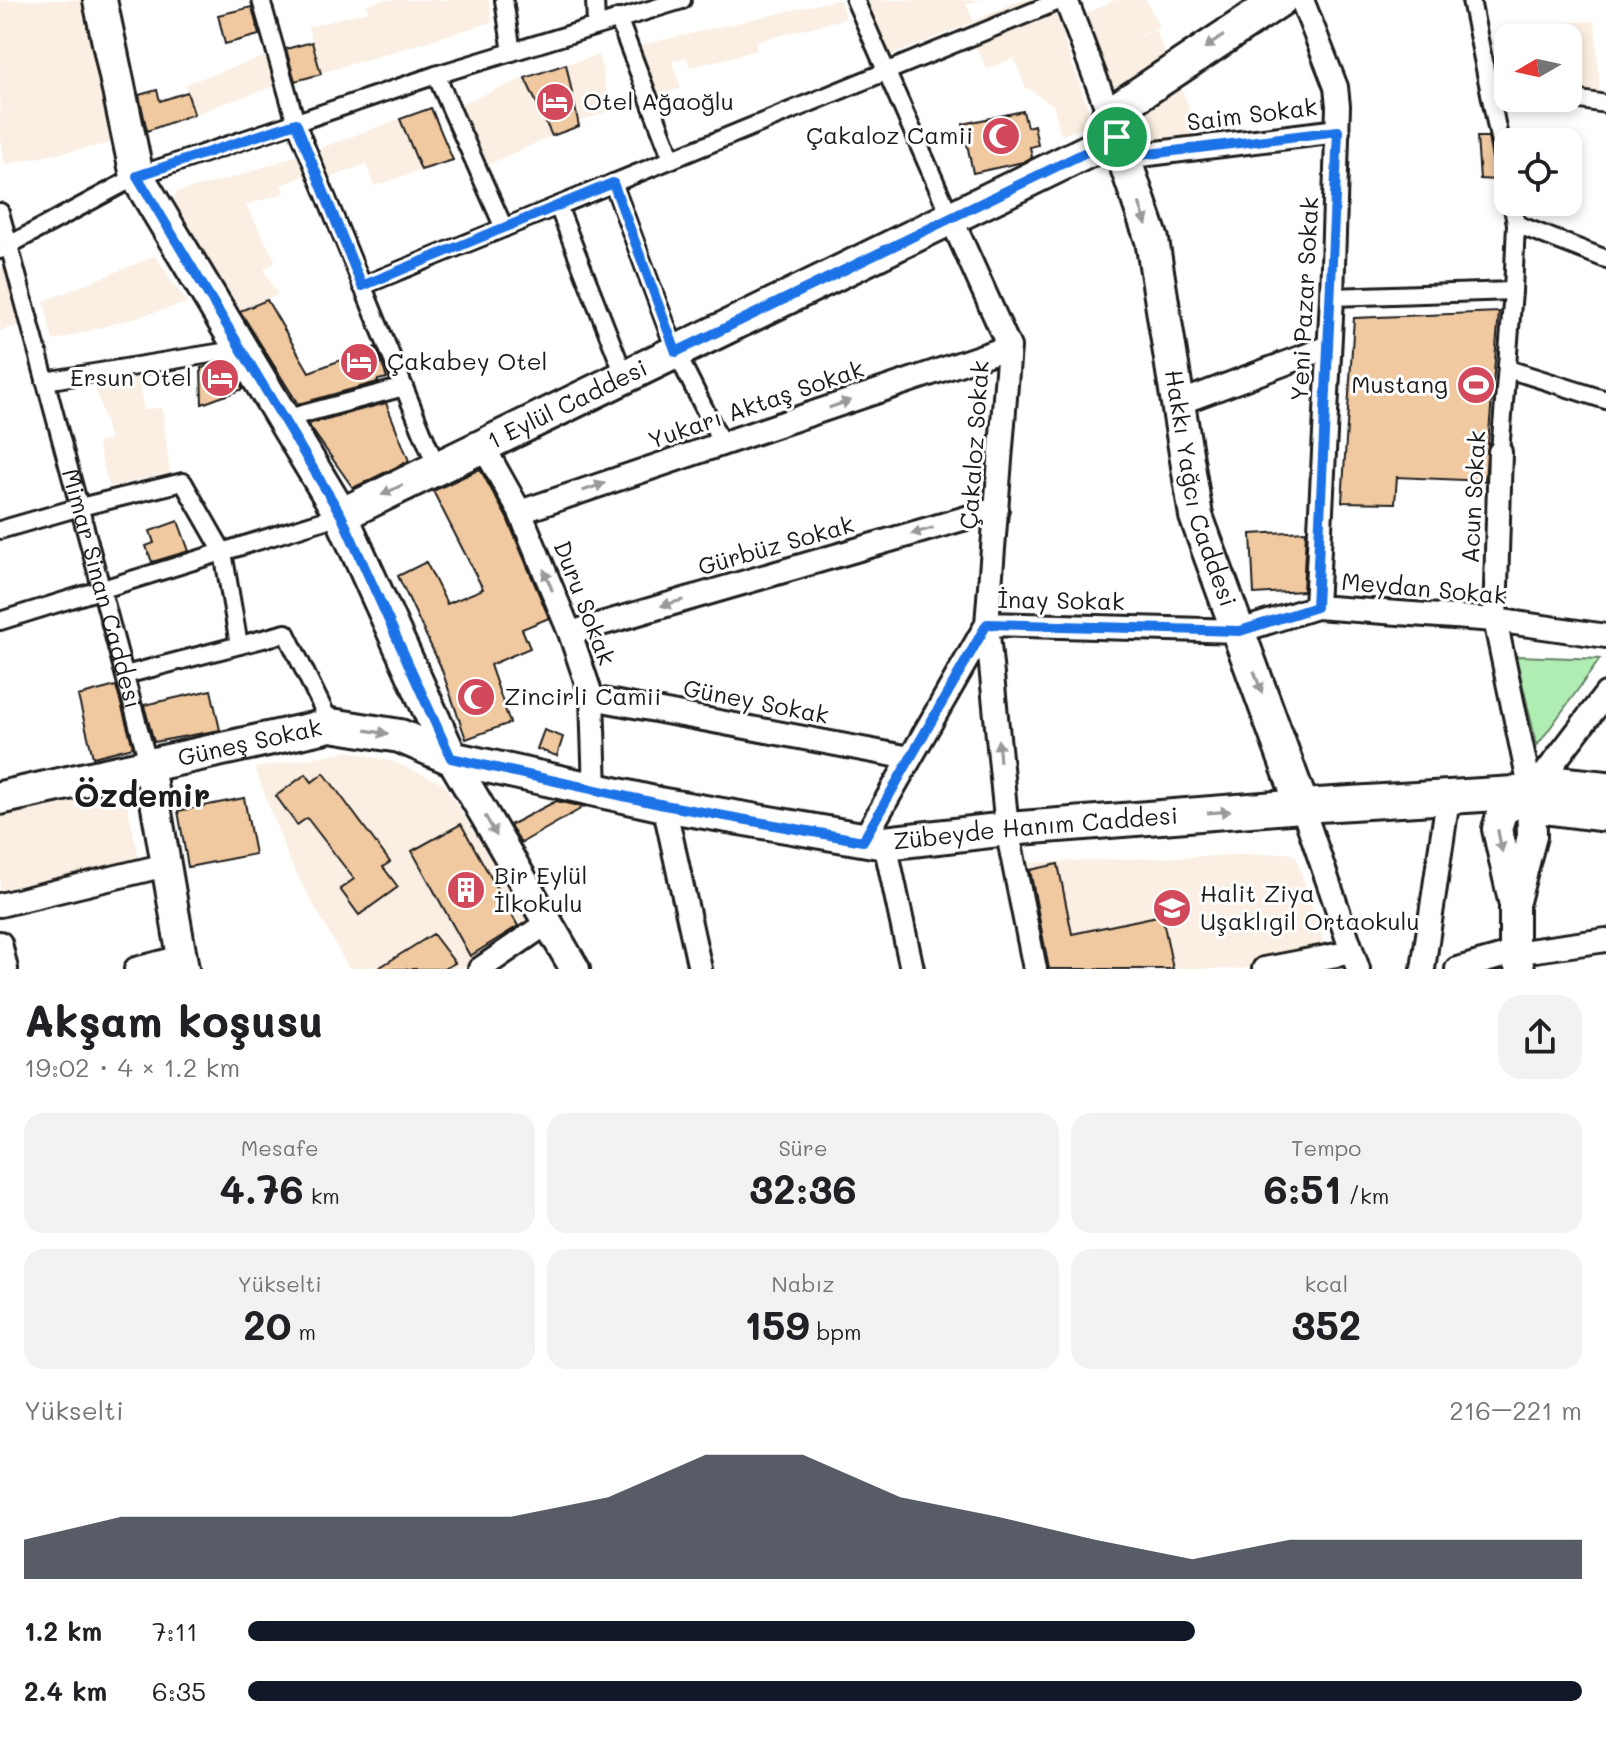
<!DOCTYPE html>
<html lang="tr">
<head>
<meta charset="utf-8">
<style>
  :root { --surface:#fff; --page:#f2f2f2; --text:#202124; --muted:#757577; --accent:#111827 }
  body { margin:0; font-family:Mali,sans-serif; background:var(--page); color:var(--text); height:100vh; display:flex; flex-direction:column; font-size:30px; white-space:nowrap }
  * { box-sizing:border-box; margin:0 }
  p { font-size:26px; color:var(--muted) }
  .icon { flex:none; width:44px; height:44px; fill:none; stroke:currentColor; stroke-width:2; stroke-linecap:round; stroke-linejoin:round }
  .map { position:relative; height:969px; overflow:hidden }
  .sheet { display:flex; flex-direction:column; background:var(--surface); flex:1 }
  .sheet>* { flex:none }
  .needle { width:52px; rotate:261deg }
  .buttons { position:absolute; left:1494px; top:24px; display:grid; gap:16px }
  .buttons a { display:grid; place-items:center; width:88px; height:88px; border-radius:16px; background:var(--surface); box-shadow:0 4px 12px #0003; font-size:40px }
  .pin { position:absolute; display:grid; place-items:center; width:68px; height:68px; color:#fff; margin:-34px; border:4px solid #fff; border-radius:50%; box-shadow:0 2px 8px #0007 }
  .round { display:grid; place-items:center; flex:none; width:84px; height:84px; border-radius:24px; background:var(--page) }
  .overview { display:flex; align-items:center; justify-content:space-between; height:136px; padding:0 24px }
  h1 { font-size:44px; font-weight:800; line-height:60px }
  .metrics { display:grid; grid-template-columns:repeat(3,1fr); gap:12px; height:136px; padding:8px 24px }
  .metrics div { display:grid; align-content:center; border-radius:20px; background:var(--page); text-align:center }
  .metrics b { font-size:40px; font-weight:800 }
  .metrics small { font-size:22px; font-weight:400 }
  .metrics p { font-size:22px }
  .chart { height:224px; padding:16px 24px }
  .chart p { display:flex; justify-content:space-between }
  .chart svg { width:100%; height:144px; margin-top:8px; fill:var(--accent); opacity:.7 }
  ul { padding:0 24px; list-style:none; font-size:26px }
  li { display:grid; grid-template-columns:128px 96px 1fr; align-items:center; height:60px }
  li i { height:20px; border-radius:10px; background:var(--accent) }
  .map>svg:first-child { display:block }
  .built { fill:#faefe2 }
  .green { fill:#afedb3; stroke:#668468; stroke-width:2 }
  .building { fill:#f0c9a0; stroke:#1c1c1c; stroke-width:2 }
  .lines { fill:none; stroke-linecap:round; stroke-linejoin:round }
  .pedestrian-casing { stroke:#1c1c1c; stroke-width:22 }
  .minor-casing { stroke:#1c1c1c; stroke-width:28 }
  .tertiary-casing { stroke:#1c1c1c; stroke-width:34 }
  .secondary-casing { stroke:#1c1c1c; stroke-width:38 }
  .pedestrian { stroke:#fff; stroke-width:16 }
  .minor { stroke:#fff; stroke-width:22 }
  .tertiary { stroke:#fff; stroke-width:28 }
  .secondary { stroke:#fff; stroke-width:32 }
  .oneway { fill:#999 }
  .route-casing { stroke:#fff; stroke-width:16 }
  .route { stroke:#1a73e8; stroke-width:10 }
  .labels { text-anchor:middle; stroke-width:6; stroke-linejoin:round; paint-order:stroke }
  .poi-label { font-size:24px; fill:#1c1c1c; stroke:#fff; text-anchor:start }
  .street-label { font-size:24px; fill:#1c1c1c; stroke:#fff }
  .district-label { font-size:32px; font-weight:bold; fill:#1c1c1c; stroke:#fff }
</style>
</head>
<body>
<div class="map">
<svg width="1606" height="969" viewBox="0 0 1606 969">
  <rect width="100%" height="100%" fill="#fff"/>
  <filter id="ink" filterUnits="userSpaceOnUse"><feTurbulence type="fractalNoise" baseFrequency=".0125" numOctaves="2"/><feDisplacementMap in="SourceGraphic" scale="16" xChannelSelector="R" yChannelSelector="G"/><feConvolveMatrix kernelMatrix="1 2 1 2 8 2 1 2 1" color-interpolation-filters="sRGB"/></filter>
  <g filter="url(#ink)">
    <path class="built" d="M 0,0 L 84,0 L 112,143 L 5,164 L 0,139 Z
      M 382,0 L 489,0 L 492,22 L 321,73 L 308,27 L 368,11 L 366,5 Z
      M 836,0 L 839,0 L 846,18 L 755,42 L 757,50 L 724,59 L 690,67 L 686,57 L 672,62 L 681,88 L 657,96 L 637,46 Z
      M 863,0 L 983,0 L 966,4 L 974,21 L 1020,0 L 1049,0 L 1066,37 L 1063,38 L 1094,125 L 1061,135 L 1053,105 L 1025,87 L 1014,58 L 987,69 L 966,27 L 974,22 L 889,56 Z
      M 1115,0 L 1146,0 L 1159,27 L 1126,44 L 1156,30 L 1167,59 L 1115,91 L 1109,88 L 1077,18 Z
      M 1595,21 L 1600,92 L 1574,90 L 1574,86 L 1568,85 L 1570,22 Z
      M 1508,38 L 1508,74 L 1496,71 L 1492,40 Z
      M 599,55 L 611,111 L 579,121 L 566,64 Z
      M 266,56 L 275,86 L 194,114 L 185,84 Z
      M 525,78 L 551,136 L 481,168 L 455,106 Z
      M 1181,86 L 1191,114 L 1198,144 L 1132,151 L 1122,127 Z
      M 399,119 L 421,170 L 374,186 L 366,164 L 325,180 L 313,151 Z
      M 299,155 L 307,175 L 281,185 L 284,193 L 246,205 L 276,262 L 264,270 L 278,295 L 240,310 L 173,200 L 177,192 L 232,178 Z
      M 155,256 L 187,303 L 53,341 L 44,301 Z
      M 3,268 L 20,325 L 0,331 L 0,269 Z
      M 138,374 L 144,410 L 162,407 L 170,473 L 109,487 L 97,443 L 110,440 L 94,382 Z
      M 349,751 L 394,762 L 444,784 L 531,925 L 460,969 L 349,969 L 289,860 L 255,768 Z
      M 124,789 L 139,859 L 0,890 L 0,817 Z
      M 1289,853 L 1296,857 L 1327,952 L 1240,969 L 1044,969 L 1021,863 Z"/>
    <path class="green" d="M 1516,656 L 1600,659 L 1537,746 Z"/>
    <path class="building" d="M 252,7 L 259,35 L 225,44 L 218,15 Z
      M 312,42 L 321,74 L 295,81 L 286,49 Z
      M 566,64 L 579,126 L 552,136 L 525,78 Z
      M 157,90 L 160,101 L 187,92 L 194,114 L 147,131 L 139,95 Z
      M 431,108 L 453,160 L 421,170 L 400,119 Z
      M 1023,111 L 1027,127 L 1034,125 L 1038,145 L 1030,147 L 1032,157 L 1023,162 L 973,173 L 963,124 Z
      M 1477,137 L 1488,137 L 1496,180 L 1480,179 Z
      M 267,300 L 309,372 L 376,347 L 387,378 L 378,380 L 378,382 L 298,404 L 240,311 Z
      M 1499,312 L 1485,481 L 1397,477 L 1395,503 L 1342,502 L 1354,318 Z
      M 227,363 L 243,389 L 202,404 L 201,368 Z
      M 386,403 L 409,461 L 353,488 L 308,424 Z
      M 480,469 L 507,518 L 549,618 L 522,629 L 530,648 L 490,665 L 510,723 L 466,739 L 440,665 L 398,576 L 426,562 L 447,604 L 483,589 L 433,491 Z
      M 178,521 L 189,551 L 152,562 L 146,546 L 154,543 L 150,531 Z
      M 1306,531 L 1303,591 L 1254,594 L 1251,534 Z
      M 116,686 L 133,747 L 93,757 L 78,696 Z
      M 211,690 L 220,730 L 154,742 L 144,705 Z
      M 544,730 L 563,737 L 557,756 L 537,749 Z
      M 324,773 L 390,862 L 383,867 L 398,887 L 359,915 L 340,889 L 354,879 L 307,818 L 297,825 L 276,796 L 306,774 L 312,782 Z
      M 244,798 L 255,854 L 188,867 L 178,811 Z
      M 556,801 L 584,807 L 521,843 L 510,825 Z
      M 461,824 L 518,926 L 470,956 L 412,851 Z
      M 1058,864 L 1072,934 L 1162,915 L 1173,969 L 1049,969 L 1030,870 Z
      M 433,934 L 455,963 L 444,969 L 377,969 Z"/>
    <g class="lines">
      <defs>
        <g id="pedestrian">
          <path d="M 261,0 L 296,123 L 437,468"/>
          <path d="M 504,0 L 512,52"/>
          <path d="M 595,0 L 596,25"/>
          <path d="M 855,0 L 951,218"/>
          <path d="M 1471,0 L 1508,182"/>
          <path d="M 618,18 L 672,159"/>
          <path d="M 436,75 L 504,228"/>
          <path d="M 1490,86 L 1508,89"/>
          <path d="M 1568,98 L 1606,104"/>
          <path d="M 613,183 L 676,352 L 722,444"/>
          <path d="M 558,206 L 625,377"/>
          <path id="s1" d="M 0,212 L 149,766"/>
          <path d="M 1516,224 L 1606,259"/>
          <path d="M 0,250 L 137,176 L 436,75 L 682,0"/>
          <path d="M 362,286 L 1061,0"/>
          <path d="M 1332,297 L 1513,291"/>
          <path d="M 1508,369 L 1606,400"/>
          <path d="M 45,381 L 241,349"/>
          <path d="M 284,419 L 404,387"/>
          <path d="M 1500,452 L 1513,291 L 1516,224 L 1512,202"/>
          <path d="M 0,530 L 80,507 L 183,482 L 223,552 L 239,645"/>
          <path d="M 0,621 L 341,515"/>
          <path d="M 125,675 L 286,633 L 331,725"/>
        </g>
        <path id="minor" d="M 1066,0 L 1109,114
          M 1302,0 L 1336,87 L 1338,106 L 1332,297 L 1316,607
          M 1124,157 L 1338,131
          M 951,218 L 1009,347 L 987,624 L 1007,829 L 1035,969
          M 1179,403 L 1329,347
          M 483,446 L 520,512 L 570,633 L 592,698 L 595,790
          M 1500,452 L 1495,620 L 1531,792
          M 520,512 L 1009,347
          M 570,633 L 997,509
          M 592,698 L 910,758
          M 1532,791 L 1606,694
          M 664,805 L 700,969
          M 1302,806 L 1358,969
          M 863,841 L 987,624 L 1240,631 L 1316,607 L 1495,620 L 1606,636
          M 885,843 L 912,969
          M 0,905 L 166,865
          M 0,943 L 6,969
          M 136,969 L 182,957
          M 480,969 L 547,923
          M 1264,969 L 1352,952
          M 1423,969 L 1448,798
          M 1457,969 L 1514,953 L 1606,940"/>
        <path id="tertiary" d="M 451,758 L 575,969
          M 149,766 L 184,969
          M 1515,901 L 1532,836 L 1531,792
          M 1520,969 L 1514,953 L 1514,905 L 1497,829 L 1502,812 L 1531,792"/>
        <g id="secondary">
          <path d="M 100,0 L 137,176 L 341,515 L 451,758"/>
          <path id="s2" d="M 1280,0 L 1109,114 L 1152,240 L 1196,516 L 1302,806"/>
          <path id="s3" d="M 341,515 L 1117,137"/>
          <path d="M 1531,792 L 1556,783 L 1606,788"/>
          <path id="s4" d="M 0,798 L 331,725 L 400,736 L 451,758 L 664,805 L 885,843 L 1007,829 L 1302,806 L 1531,792 L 1551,808 L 1606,815"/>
        </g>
      </defs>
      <use href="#pedestrian" class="pedestrian-casing"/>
      <use href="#minor" class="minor-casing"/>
      <use href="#tertiary" class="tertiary-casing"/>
      <use href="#secondary" class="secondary-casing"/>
      <use href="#pedestrian" class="pedestrian"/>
      <use href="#minor" class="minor"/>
      <use href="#tertiary" class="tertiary"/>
      <use href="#secondary" class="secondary"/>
    </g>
    <defs><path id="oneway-solid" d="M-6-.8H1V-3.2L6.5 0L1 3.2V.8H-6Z" transform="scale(2)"/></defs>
    <g class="oneway">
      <use href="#oneway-solid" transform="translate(1214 42) rotate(146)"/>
      <use href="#oneway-solid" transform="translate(1143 214) rotate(72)"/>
      <use href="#oneway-solid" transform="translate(840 404) rotate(-19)"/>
      <use href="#oneway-solid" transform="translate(594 487) rotate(-19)"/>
      <use href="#oneway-solid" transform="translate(392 490) rotate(154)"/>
      <use href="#oneway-solid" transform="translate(922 531) rotate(164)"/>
      <use href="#oneway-solid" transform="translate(548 580) rotate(-112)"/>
      <use href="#oneway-solid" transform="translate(672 603) rotate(164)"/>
      <use href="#oneway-solid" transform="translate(1258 682) rotate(70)"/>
      <use href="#oneway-solid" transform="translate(377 732) rotate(9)"/>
      <use href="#oneway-solid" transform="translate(999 751) rotate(-95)"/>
      <use href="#oneway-solid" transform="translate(1219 812) rotate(-4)"/>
      <use href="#oneway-solid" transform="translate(491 826) rotate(60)"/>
      <use href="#oneway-solid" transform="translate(1500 841) rotate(79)"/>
    </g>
  </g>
  <g class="lines" filter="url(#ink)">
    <defs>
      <path id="route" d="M 296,123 L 362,286 L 613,183 L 676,352 L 1117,137 L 1124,157 L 1338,131 L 1316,607 L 1240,631 L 987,624 L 863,841 L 664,805 L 451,758 L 341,515 L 137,176 Z"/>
    </defs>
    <use href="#route" class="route-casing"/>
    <use href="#route" class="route"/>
  </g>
  <defs>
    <symbol id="hotel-disc" viewBox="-11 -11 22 22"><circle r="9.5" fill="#d1495b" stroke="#fff"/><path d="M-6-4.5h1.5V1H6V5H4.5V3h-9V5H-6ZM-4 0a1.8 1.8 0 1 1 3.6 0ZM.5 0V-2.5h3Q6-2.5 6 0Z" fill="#fff"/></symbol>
    <symbol id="mosque-disc" viewBox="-11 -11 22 22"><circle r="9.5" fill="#d1495b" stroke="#fff"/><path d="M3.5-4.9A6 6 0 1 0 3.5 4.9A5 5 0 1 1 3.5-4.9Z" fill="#fff"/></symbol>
    <symbol id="stadium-disc" viewBox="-11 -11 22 22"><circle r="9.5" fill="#d1495b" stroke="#fff"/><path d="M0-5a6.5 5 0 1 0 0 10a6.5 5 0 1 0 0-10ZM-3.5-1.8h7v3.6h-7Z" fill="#fff"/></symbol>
    <symbol id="building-disc" viewBox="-11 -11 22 22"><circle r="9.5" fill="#d1495b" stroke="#fff"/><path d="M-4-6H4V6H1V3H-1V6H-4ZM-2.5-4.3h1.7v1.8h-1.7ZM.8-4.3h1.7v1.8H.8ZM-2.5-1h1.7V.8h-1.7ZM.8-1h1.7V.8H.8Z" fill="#fff"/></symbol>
    <symbol id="school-disc" viewBox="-11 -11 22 22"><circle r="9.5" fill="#d1495b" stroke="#fff"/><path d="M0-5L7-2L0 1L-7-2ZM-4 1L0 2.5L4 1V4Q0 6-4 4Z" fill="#fff"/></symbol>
  </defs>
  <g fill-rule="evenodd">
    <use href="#hotel-disc" x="533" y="80" width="44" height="44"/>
    <use href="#mosque-disc" x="979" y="114" width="44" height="44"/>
    <use href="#hotel-disc" x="337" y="340" width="44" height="44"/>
    <use href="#hotel-disc" x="198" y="356" width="44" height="44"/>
    <use href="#stadium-disc" x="1454" y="363" width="44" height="44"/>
    <use href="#mosque-disc" x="454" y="675" width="44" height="44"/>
    <use href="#building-disc" x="444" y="868" width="44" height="44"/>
    <use href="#school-disc" x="1150" y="886" width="44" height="44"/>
  </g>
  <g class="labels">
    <g class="poi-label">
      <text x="583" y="110">Otel Ağaoğlu</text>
      <text x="973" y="144" text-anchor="end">Çakaloz Camii</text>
      <text x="387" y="370">Çakabey Otel</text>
      <text x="192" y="386" text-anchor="end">Ersun Otel</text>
      <text x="1448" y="393" text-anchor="end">Mustang</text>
      <text x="504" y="705">Zincirli Camii</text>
      <text x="494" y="884">Bir Eylül<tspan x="494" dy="28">İlkokulu</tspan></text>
      <text x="1200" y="902">Halit Ziya<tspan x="1200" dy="28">Uşaklıgil Ortaokulu</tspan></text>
    </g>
    <g class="street-label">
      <text transform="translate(1252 115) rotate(-7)" y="8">Saim Sokak</text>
      <text transform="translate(1305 299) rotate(-87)" y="8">Yeni Pazar Sokak</text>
      <text dy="8" stroke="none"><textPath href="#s3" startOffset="252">1 Eylül Caddesi</textPath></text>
      <text transform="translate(756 405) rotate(-19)" y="8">Yukarı Aktaş Sokak</text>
      <text transform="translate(975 445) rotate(-86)" y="8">Çakaloz Sokak</text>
      <text dy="8" stroke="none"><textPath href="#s2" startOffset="592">Hakkı Yağcı Caddesi</textPath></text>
      <text transform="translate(1474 497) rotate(-87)" y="8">Acun Sokak</text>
      <text transform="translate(776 546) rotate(-16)" y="8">Gürbüz Sokak</text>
      <text dy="8" stroke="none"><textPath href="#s1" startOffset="390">Mimar Sinan Caddesi</textPath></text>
      <text transform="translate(1424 589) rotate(5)" y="8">Meydan Sokak</text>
      <text transform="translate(1061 601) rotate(1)" y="8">İnay Sokak</text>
      <text transform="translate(584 603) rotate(69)" y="8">Duru Sokak</text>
      <text transform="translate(756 702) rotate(11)" y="8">Güney Sokak</text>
      <text dy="8" stroke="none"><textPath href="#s4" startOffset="256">Güneş Sokak</textPath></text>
      <text dy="8" stroke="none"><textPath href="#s4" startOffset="1058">Zübeyde Hanım Caddesi</textPath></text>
    </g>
    <g class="district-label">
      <text x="142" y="807">Özdemir</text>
    </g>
  </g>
</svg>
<div class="buttons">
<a><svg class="needle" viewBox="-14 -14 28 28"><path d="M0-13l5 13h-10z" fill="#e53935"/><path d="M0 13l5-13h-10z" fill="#757577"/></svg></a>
<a><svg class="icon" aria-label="locate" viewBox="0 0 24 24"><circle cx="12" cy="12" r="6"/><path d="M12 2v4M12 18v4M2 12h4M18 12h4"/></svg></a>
</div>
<div class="pin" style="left:1117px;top:137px;background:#1e9e55"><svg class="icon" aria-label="arrive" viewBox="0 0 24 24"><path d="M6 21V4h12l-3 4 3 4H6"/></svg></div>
</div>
<section class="sheet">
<div class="overview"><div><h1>Akşam koşusu</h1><p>19:02 · 4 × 1.2 km</p></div><a class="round"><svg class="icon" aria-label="share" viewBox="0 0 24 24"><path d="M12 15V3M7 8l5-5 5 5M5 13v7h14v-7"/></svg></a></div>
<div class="metrics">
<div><p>Mesafe</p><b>4.76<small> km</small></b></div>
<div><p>Süre</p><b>32:36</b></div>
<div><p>Tempo</p><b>6:51<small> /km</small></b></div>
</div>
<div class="metrics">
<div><p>Yükselti</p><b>20<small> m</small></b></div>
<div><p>Nabız</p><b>159<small> bpm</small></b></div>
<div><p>kcal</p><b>352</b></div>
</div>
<div class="chart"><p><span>Yükselti</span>216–221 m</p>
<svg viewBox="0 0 160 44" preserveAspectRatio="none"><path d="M0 44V32L10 25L20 25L30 25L40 25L50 25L60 19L70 6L80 6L90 19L100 25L110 32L120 38L130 32L140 32L150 32L160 32V44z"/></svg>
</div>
<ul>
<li><b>1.2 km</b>7:11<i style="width:71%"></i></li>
<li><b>2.4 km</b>6:35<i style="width:100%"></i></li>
</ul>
</section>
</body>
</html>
